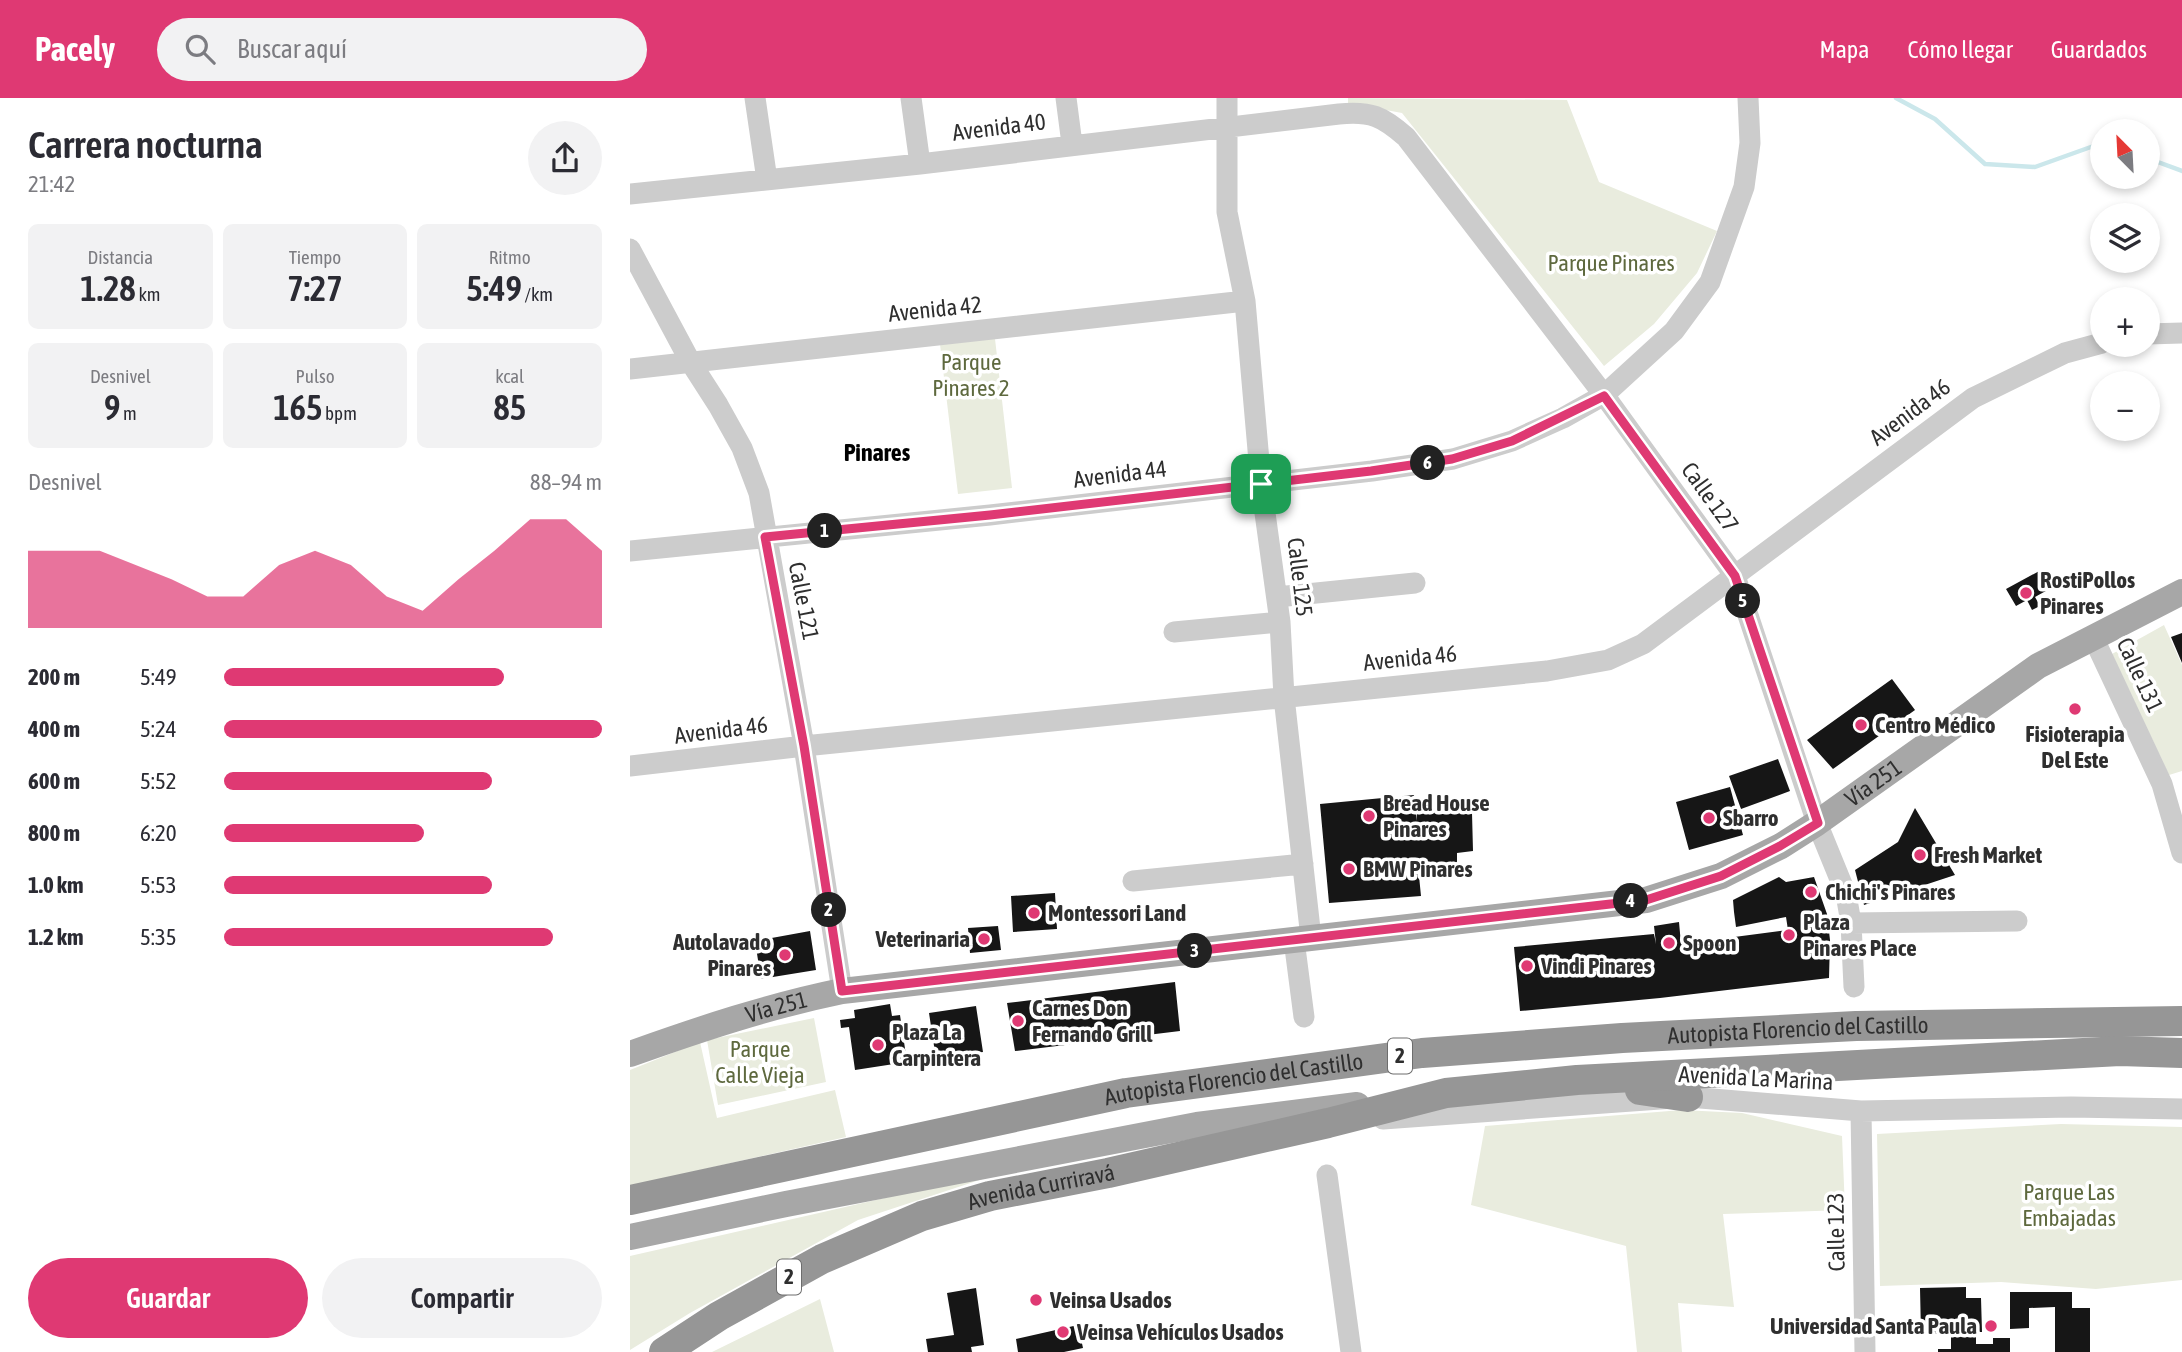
<!DOCTYPE html>
<html lang="es">
<head>
<meta charset="utf-8">
<style>
  :root { --surface:#fff; --page:#f2f2f3; --text:#2b2b33; --muted:#7c7c81; --accent:#df3973 }
  body { margin:0; font-family:"Asap Condensed",sans-serif; background:var(--page); color:var(--text); height:100vh; display:flex; flex-direction:column; font-size:26px; white-space:nowrap }
  * { box-sizing:border-box; margin:0 }
  p { font-size:23px; color:var(--muted) }
  .icon { flex:none; width:38px; height:38px; fill:none; stroke:currentColor; stroke-width:2; stroke-linecap:round; stroke-linejoin:round }
  .map { position:relative; flex:1; overflow:hidden }
  .panel { display:flex; flex-direction:column; background:var(--surface); width:630px }
  .panel>* { flex:none }
  .needle { width:46px; rotate:336deg }
  .fabs { position:absolute; left:1460px; top:21px; display:grid; gap:14px }
  .fabs a { display:grid; place-items:center; width:70px; height:70px; border-radius:50%; background:var(--surface); box-shadow:0 4px 10px #0003; font-size:35px }
  .pin { position:absolute; display:grid; place-items:center; width:60px; height:60px; color:#fff; margin:-30px; border-radius:14px; box-shadow:0 4px 10px #0006 }
  .km { position:absolute; width:35px; height:35px; margin:-18px; border-radius:50%; background:#222; color:#fff; font-size:19px; line-height:35px; text-align:center }
  .round { display:grid; place-items:center; flex:none; width:74px; height:74px; border-radius:37px; background:var(--page) }
  .overview { display:flex; align-items:center; justify-content:space-between; height:119px; padding:0 28px }
  h1 { font-size:38px; font-weight:600; line-height:52px }
  .metrics { display:grid; grid-template-columns:repeat(3,1fr); gap:10px; height:119px; padding:7px 28px }
  .metrics div { display:grid; align-content:center; border-radius:10px; background:var(--page); text-align:center }
  .metrics b { font-size:35px; font-weight:600 }
  .metrics small { font-size:19px; font-weight:400 }
  .metrics p { font-size:19px }
  .chart { height:196px; padding:14px 28px }
  .chart p { display:flex; justify-content:space-between }
  .chart svg { width:100%; height:126px; margin-top:7px; fill:var(--accent); opacity:.7 }
  .cta { display:flex; gap:14px; margin-top:auto; padding:14px 28px }
  .cta a { flex:1; height:80px; border-radius:42px; background:var(--accent); color:#fff; font-size:28px; font-weight:600; line-height:80px; text-align:center }
  .cta a+a { background:var(--page); color:var(--text) }
  ul { padding:0 28px; list-style:none; font-size:23px }
  li { display:grid; grid-template-columns:112px 84px 1fr; align-items:center; height:52px }
  li i { height:18px; border-radius:9px; background:var(--accent) }
  header { display:flex; align-items:center; gap:42px; box-sizing:border-box; height:98px; padding:0 35px; background:var(--accent); color:#fff }
  header strong { font-size:33px }
  nav { display:flex; gap:38px; margin-inline-start:auto; font-size:24px }
  .search { width:490px; height:63px; background:var(--page); display:flex; align-items:center; gap:18px; box-sizing:border-box; padding:0 24px; border-radius:38px; color:var(--muted); font-size:26px }
  main { display:flex; flex:1; min-height:0 }
  .map>svg:first-child { display:block }
  .green { fill:#e9ecde }
  .lines { fill:none; stroke-linecap:round; stroke-linejoin:round }
  .stream { stroke:#cbe7eb; stroke-width:4.5 }
  .building { fill:#161616 }
  .minor { stroke:#ccc; stroke-width:21 }
  .major { stroke:#a7a7a7; stroke-width:26 }
  .highway { stroke:#969696; stroke-width:30 }
  .route-casing { stroke:#fff; stroke-width:14 }
  .route { stroke:#df3973; stroke-width:9 }
  .poi-dot { fill:#df3973; stroke:#fff; stroke-width:2.5 }
  .labels { text-anchor:middle; stroke-width:7; stroke-linejoin:round; paint-order:stroke }
  .shield { fill:#fff; stroke:#6d6d6d; stroke-width:2 }
  .shield-label { font-size:21px; font-weight:bold; fill:#2f2f2f }
  .street-label { font-size:23px; fill:#2f2f2f; stroke:#fff }
  .park-label { font-size:23px; fill:#5e693e; stroke:#fff }
  .poi-label { font-size:23px; font-weight:bold; fill:#2f2f2f; stroke:#fff; text-anchor:start }
  .neighbourhood-label { font-size:24px; font-weight:bold; fill:#000; stroke:#fff }
</style>
</head>
<body>
<header>
<strong>Pacely</strong>
<div class="search"><svg class="icon" aria-label="search" viewBox="0 0 24 24"><circle cx="10" cy="10" r="6"/><path d="M15 15l6 6"/></svg>Buscar aquí</div>
<nav><a>Mapa</a><a>Cómo llegar</a><a>Guardados</a></nav>
</header>
<main>
<section class="panel">
<div class="overview"><div><h1>Carrera nocturna</h1><p>21:42</p></div><a class="round"><svg class="icon" aria-label="share" viewBox="0 0 24 24"><path d="M12 15V3M7 8l5-5 5 5M5 13v7h14v-7"/></svg></a></div>
<div class="metrics">
<div><p>Distancia</p><b>1.28<small> km</small></b></div>
<div><p>Tiempo</p><b>7:27</b></div>
<div><p>Ritmo</p><b>5:49<small> /km</small></b></div>
</div>
<div class="metrics">
<div><p>Desnivel</p><b>9<small> m</small></b></div>
<div><p>Pulso</p><b>165<small> bpm</small></b></div>
<div><p>kcal</p><b>85</b></div>
</div>
<div class="chart"><p><span>Desnivel</span>88–94 m</p>
<svg viewBox="0 0 160 44" preserveAspectRatio="none"><path d="M0 44V17L10 17L20 17L30 22L40 27L50 33L60 33L70 22L80 17L90 22L100 33L110 38L120 27L130 17L140 6L150 6L160 17V44z"/></svg>
</div>
<ul>
<li><b>200 m</b>5:49<i style="width:74%"></i></li>
<li><b>400 m</b>5:24<i style="width:100%"></i></li>
<li><b>600 m</b>5:52<i style="width:71%"></i></li>
<li><b>800 m</b>6:20<i style="width:53%"></i></li>
<li><b>1.0 km</b>5:53<i style="width:71%"></i></li>
<li><b>1.2 km</b>5:35<i style="width:87%"></i></li>
</ul>
<div class="cta"><a>Guardar</a><a>Compartir</a></div>
</section>
<div class="map">
<svg width="1552" height="1254" viewBox="0 0 1552 1254">
  <rect width="100%" height="100%" fill="#fff"/>
  <path class="green" d="M 718,0 L 937,2 L 969,84 L 1087,133 L 1067,175 L 1024,226 L 974,268 L 772,15 L 718,5 Z
    M 364,232 L 382,390 L 328,396 L 309,238 Z
    M 1534,527 L 1552,567 L 1552,673 L 1539,677 L 1482,556 Z
    M 184,920 L 196,984 L 88,1007 L 77,942 Z
    M 70,944 L 87,1020 L 205,992 L 216,1039 L 0,1088 L 0,972 Z
    M 1052,1012 L 1112,1015 L 1212,1038 L 1215,1112 L 1093,1116 L 1104,1209 L 1048,1205 L 1052,1254 L 1007,1254 L 996,1148 L 841,1107 L 855,1028 Z
    M 1431,1026 L 1552,1029 L 1552,1182 L 1466,1191 L 1371,1184 L 1250,1188 L 1247,1036 Z
    M 386,1070 L 228,1122 L 60,1215 L 0,1252 L 0,1158 Z
    M 190,1201 L 204,1254 L 82,1254 Z"/>
  <g class="lines">
    <path class="stream" d="M 1266,0 L 1305,21 L 1355,66 L 1405,69 L 1472,45
      M 1517,60 L 1552,73"/>
  </g>
  <path class="building" d="M 1413,471 L 1423,489 L 1405,499 L 1410,508 L 1402,512 L 1397,502 L 1386,508 L 1376,491 Z
    M 1552,535 L 1552,565 L 1541,539 Z
    M 1262,581 L 1285,612 L 1203,671 L 1177,642 Z
    M 1148,661 L 1160,693 L 1111,711 L 1099,678 Z
    M 1100,689 L 1113,737 L 1059,752 L 1046,704 Z
    M 784,697 L 787,723 L 787,708 L 820,704 L 821,715 L 842,715 L 843,753 L 827,755 L 827,776 L 789,778 L 791,798 L 699,805 L 690,706 Z
    M 1285,710 L 1325,777 L 1234,807 L 1225,772 L 1268,744 Z
    M 1149,779 L 1156,784 L 1184,779 L 1197,816 L 1200,842 L 1199,880 L 1030,900 L 890,913 L 884,849 L 1024,836 L 1026,846 L 1024,828 L 1049,824 L 1051,846 L 1158,832 L 1156,819 L 1106,829 L 1104,814 L 1103,802 Z
    M 425,795 L 427,831 L 383,834 L 381,798 Z
    M 368,828 L 371,852 L 340,855 L 338,830 Z
    M 180,833 L 186,872 L 131,881 L 125,843 Z
    M 545,884 L 550,933 L 385,953 L 377,905 Z
    M 260,906 L 262,918 L 270,917 L 277,964 L 225,972 L 219,929 L 211,930 L 210,922 L 225,920 L 224,912 Z
    M 346,908 L 353,954 L 306,961 L 299,915 Z
    M 1336,1189 L 1336,1200 L 1351,1200 L 1352,1234 L 1339,1234 L 1339,1237 L 1346,1237 L 1346,1246 L 1363,1246 L 1363,1240 L 1380,1240 L 1380,1254 L 1308,1254 L 1308,1251 L 1321,1251 L 1321,1235 L 1291,1236 L 1290,1190 Z
    M 346,1190 L 354,1247 L 341,1249 L 342,1254 L 298,1254 L 296,1241 L 324,1237 L 317,1195 Z
    M 1380,1194 L 1442,1194 L 1442,1210 L 1460,1210 L 1460,1254 L 1425,1254 L 1425,1209 L 1399,1210 L 1399,1230 L 1380,1231 Z
    M 448,1227 L 453,1250 L 434,1254 L 388,1254 L 386,1241 Z"/>
  <g class="lines">
    <path class="minor" d="M 125,0 L 137,82
      M 281,0 L 290,66
      M 436,0 L 442,46
      M 597,0 L 597,114 L 615,203 L 631,386 L 650,524 L 654,599 L 681,840
      M 0,96 L 290,66 L 709,16 C 741,13 752,18 776,39 L 974,297 L 1105,478 L 1187,725 L 1216,796 L 1221,825 L 1224,889
      M 0,151 L 61,265 L 88,307 L 112,350 L 129,395 L 174,648 L 212,893
      M 1517,236 L 1552,235
      M 0,271 L 615,203
      M 0,453 L 360,417 L 742,373 L 823,361 L 882,343 L 933,320 L 974,297 L 1044,233 L 1080,184 L 1114,89 L 1120,45 L 1118,0
      M 647,499 L 785,485
      M 544,534 L 650,524
      M 1463,539 L 1532,686 L 1552,755
      M 0,668 L 174,648 L 917,573 L 978,562 L 1013,546 L 1343,300 L 1435,255 L 1472,245
      M 503,783 L 673,766
      M 1221,825 L 1387,823
      M 664,842 L 674,919
      M 1231,1013 L 1235,1254
      M 753,1021 L 1058,999 L 1231,1013 L 1441,1009 L 1552,1011
      M 697,1077 L 721,1254"/>
    <g class="major">
      <path id="s1" d="M 0,956 C 70,931 139,908 212,893 L 1016,802 L 1091,778 L 1151,748 L 1187,725 L 1408,568 L 1552,494"/>
      <path d="M 0,1139 L 156,1106 L 567,1027 L 727,1007"/>
    </g>
    <g class="highway">
      <path d="M 1010,992 L 1058,999"/>
      <path id="s2" d="M 0,1102 L 496,995 L 792,955 L 992,940 L 1226,928 L 1552,923"/>
      <path id="s3" d="M 34,1254 L 89,1218 L 192,1161 L 292,1118 L 360,1098 L 478,1075 L 698,1025 L 816,995 L 947,982 L 1490,953 L 1552,955"/>
    </g>
  </g>
  <g class="lines">
    <defs>
      <path id="route" d="M 974,298 L 1105,478 L 1188,725 L 1150,748 L 1091,778 L 1016,802 L 212,893 L 174,648 L 135,439 L 360,417 L 741,373 L 822,361 L 882,343 Z"/>
    </defs>
    <use href="#route" class="route-casing"/>
    <use href="#route" class="route"/>
  </g>
  <g class="poi-dot">
    <circle cx="1396" cy="495" r="7"/>
    <circle cx="1445" cy="611" r="7"/>
    <circle cx="1231" cy="627" r="7"/>
    <circle cx="739" cy="718" r="7"/>
    <circle cx="1079" cy="720" r="7"/>
    <circle cx="1290" cy="757" r="7"/>
    <circle cx="719" cy="771" r="7"/>
    <circle cx="1181" cy="794" r="7"/>
    <circle cx="404" cy="815" r="7"/>
    <circle cx="1159" cy="837" r="7"/>
    <circle cx="354" cy="841" r="7"/>
    <circle cx="1039" cy="845" r="7"/>
    <circle cx="155" cy="857" r="7"/>
    <circle cx="897" cy="868" r="7"/>
    <circle cx="388" cy="923" r="7"/>
    <circle cx="248" cy="947" r="7"/>
    <circle cx="406" cy="1202" r="7"/>
    <circle cx="1361" cy="1228" r="7"/>
    <circle cx="433" cy="1234" r="7"/>
  </g>
  <g class="labels">
    <g class="shield">
      <rect x="758" y="940.5" width="24" height="35" rx="5"/>
      <rect x="147" y="1161.5" width="24" height="35" rx="5"/>
    </g>
    <g class="shield-label">
      <text x="770" y="965">2</text>
      <text x="159" y="1186">2</text>
    </g>
    <g class="street-label">
      <text transform="translate(369 29) rotate(-7)" y="8">Avenida 40</text>
      <text transform="translate(305 211) rotate(-6)" y="8">Avenida 42</text>
      <text transform="translate(1280 314) rotate(-37)" y="8">Avenida 46</text>
      <text transform="translate(490 376) rotate(-7)" y="8">Avenida 44</text>
      <text transform="translate(1080 399) rotate(54)" y="8">Calle 127</text>
      <text transform="translate(670 479) rotate(83)" y="8">Calle 125</text>
      <text transform="translate(174 503) rotate(79)" y="8">Calle 121</text>
      <text transform="translate(780 560) rotate(-6)" y="8">Avenida 46</text>
      <text transform="translate(1510 577) rotate(65)" y="8">Calle 131</text>
      <text transform="translate(91 632) rotate(-7)" y="8">Avenida 46</text>
      <text dy="8" stroke="none"><textPath href="#s1" startOffset="1288">Vía 251</textPath></text>
      <text dy="8" stroke="none"><textPath href="#s1" startOffset="154">Vía 251</textPath></text>
      <text dy="8" stroke="none"><textPath href="#s2" startOffset="1183">Autopista Florencio del Castillo</textPath></text>
      <text transform="translate(1126 980) rotate(3)" y="8">Avenida La Marina</text>
      <text dy="8" stroke="none"><textPath href="#s2" startOffset="616">Autopista Florencio del Castillo</textPath></text>
      <text dy="8" stroke="none"><textPath href="#s3" startOffset="415">Avenida Curriravá</textPath></text>
      <text transform="translate(1206 1134) rotate(-91)" y="8">Calle 123</text>
    </g>
    <g class="park-label">
      <text x="981" y="173">Parque Pinares</text>
      <text x="341" y="272">Parque<tspan x="341" dy="26">Pinares 2</tspan></text>
      <text x="130" y="959">Parque<tspan x="130" dy="26">Calle Vieja</tspan></text>
      <text x="1439" y="1102">Parque Las<tspan x="1439" dy="26">Embajadas</tspan></text>
    </g>
    <g class="poi-label">
      <text x="1410" y="490">RostiPollos<tspan x="1410" dy="26">Pinares</tspan></text>
      <text x="1245" y="635">Centro Médico</text>
      <text x="1445" y="644" text-anchor="middle">Fisioterapia<tspan x="1445" dy="26">Del Este</tspan></text>
      <text x="753" y="713">Bread House<tspan x="753" dy="26">Pinares</tspan></text>
      <text x="1093" y="728">Sbarro</text>
      <text x="1304" y="765">Fresh Market</text>
      <text x="733" y="779">BMW Pinares</text>
      <text x="1195" y="802">Chichi's Pinares</text>
      <text x="418" y="823">Montessori Land</text>
      <text x="1173" y="832">Plaza<tspan x="1173" dy="26">Pinares Place</tspan></text>
      <text x="340" y="849" text-anchor="end">Veterinaria</text>
      <text x="141" y="852" text-anchor="end">Autolavado<tspan x="141" dy="26">Pinares</tspan></text>
      <text x="1053" y="853">Spoon</text>
      <text x="911" y="876">Vindi Pinares</text>
      <text x="402" y="918">Carnes Don<tspan x="402" dy="26">Fernando Grill</tspan></text>
      <text x="262" y="942">Plaza La<tspan x="262" dy="26">Carpintera</tspan></text>
      <text x="420" y="1210">Veinsa Usados</text>
      <text x="1347" y="1236" text-anchor="end">Universidad Santa Paula</text>
      <text x="447" y="1242">Veinsa Vehículos Usados</text>
    </g>
    <g class="neighbourhood-label">
      <text x="247" y="363">Pinares</text>
    </g>
  </g>
</svg>
<div class="fabs">
<a><svg class="needle" viewBox="-14 -14 28 28"><path d="M0-13l5 13h-10z" fill="#e53935"/><path d="M0 13l5-13h-10z" fill="#7c7c81"/></svg></a>
<a><svg class="icon" aria-label="layers" viewBox="0 0 24 24"><path d="M12 4l9 5-9 5-9-5zM3 14l9 5 9-5"/></svg></a>
<a>+</a>
<a>−</a>
</div>
<div class="pin" style="left:631px;top:386px;background:#1e9e55"><svg class="icon" aria-label="arrive" viewBox="0 0 24 24"><path d="M6 21V4h12l-3 4 3 4H6"/></svg></div>
<b class="km" style="left:195px;top:433px">1</b>
<b class="km" style="left:199px;top:812px">2</b>
<b class="km" style="left:565px;top:853px">3</b>
<b class="km" style="left:1001px;top:803px">4</b>
<b class="km" style="left:1113px;top:503px">5</b>
<b class="km" style="left:798px;top:365px">6</b>
</div>
</main>
</body>
</html>
